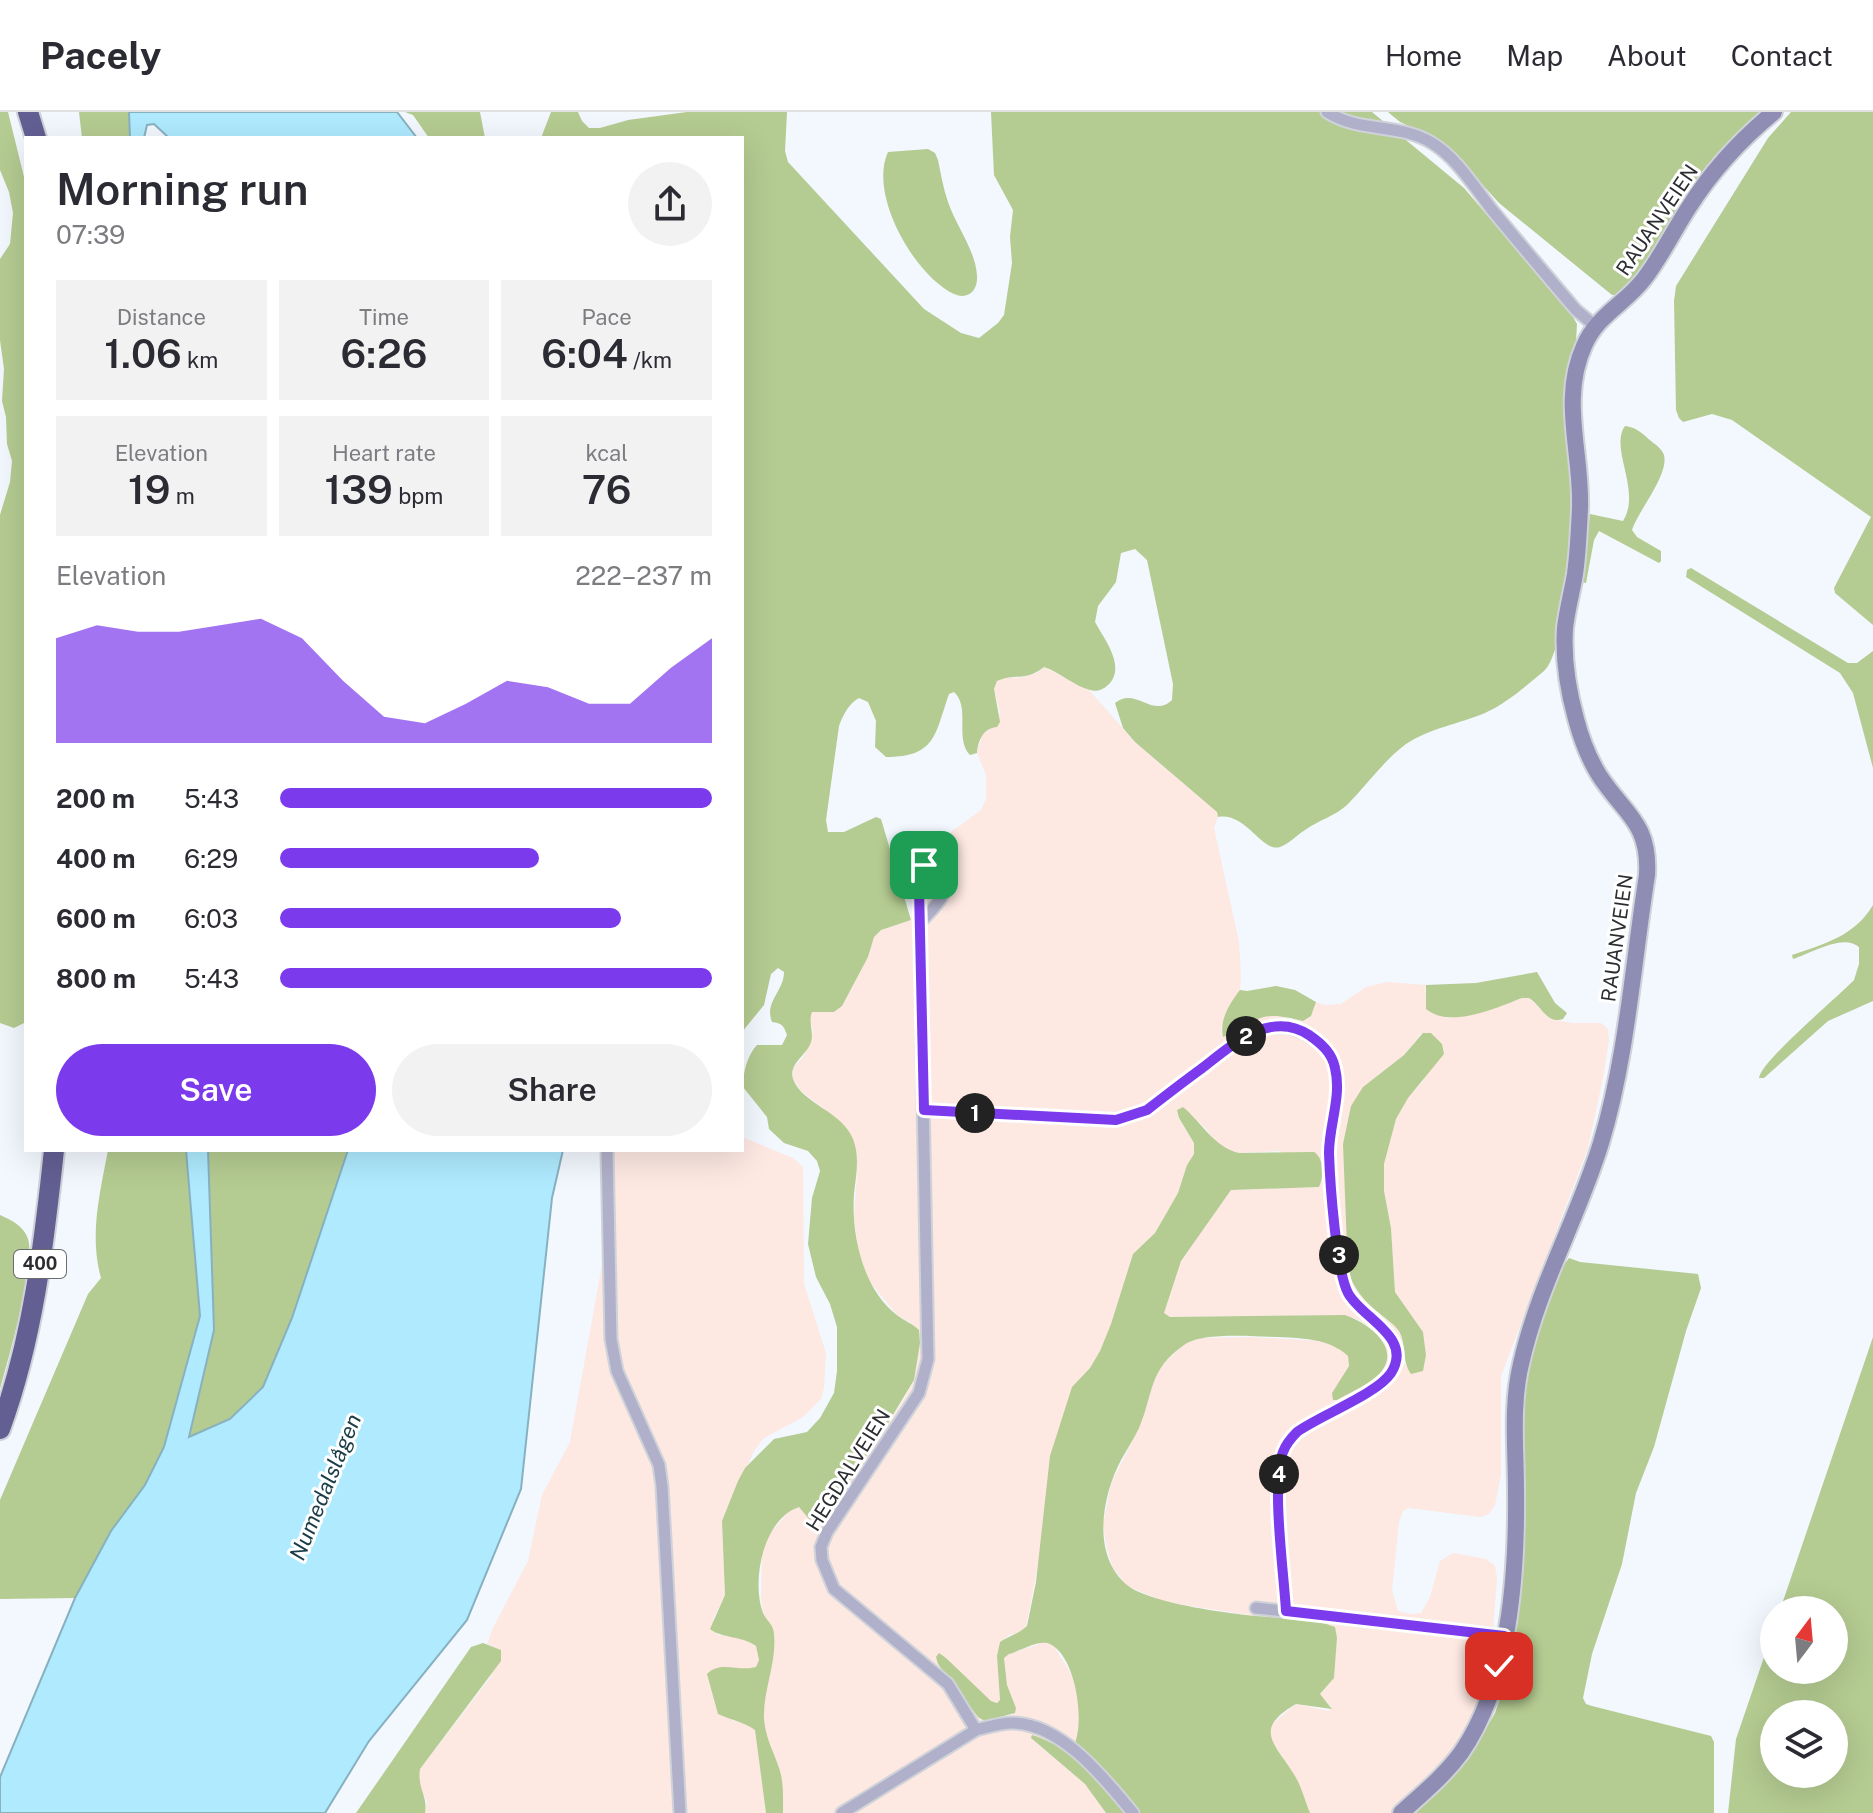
<!DOCTYPE html>
<html lang="en">
<head>
<meta charset="utf-8">
<style>
  :root { --surface:#fff; --page:#f2f2f3; --text:#2b2b33; --muted:#7c7c81; --line:#e1e1e2; --accent:#7c3aed }
  body { margin:0; font-family:"Public Sans",sans-serif; background:var(--page); color:var(--text); height:100vh; display:flex; flex-direction:column; font-size:30px; white-space:nowrap }
  * { box-sizing:border-box; margin:0 }
  p { font-size:26px; color:var(--muted) }
  .icon { flex:none; width:44px; height:44px; fill:none; stroke:currentColor; stroke-width:2; stroke-linecap:round; stroke-linejoin:round }
  .map { position:relative; flex:1; overflow:hidden }
  .side { position:absolute; left:24px; top:24px; width:720px; height:1016px; display:flex; flex-direction:column; background:var(--surface); border-radius:0px; box-shadow:0 8px 32px #0002 }
  .side>* { flex:none }
  .needle { width:52px; rotate:16deg }
  .buttons { position:absolute; left:1760px; top:1484px; display:grid; gap:16px }
  .buttons a { display:grid; place-items:center; width:88px; height:88px; border-radius:50%; background:var(--surface); box-shadow:0 8px 32px #0002; font-size:40px }
  .pin { position:absolute; display:grid; place-items:center; width:68px; height:68px; color:#fff; margin:-34px; border-radius:16px; box-shadow:0 4px 12px #0006 }
  .km { position:absolute; width:40px; height:40px; margin:-20px; border-radius:50%; background:#222; color:#fff; font-size:22px; line-height:40px; text-align:center }
  .round { display:grid; place-items:center; flex:none; width:84px; height:84px; border-radius:42px; background:var(--page) }
  .head { display:flex; align-items:center; justify-content:space-between; height:136px; padding:0 32px }
  h1 { font-size:44px; font-weight:600; line-height:60px }
  .figures { display:grid; grid-template-columns:repeat(3,1fr); gap:12px; height:136px; padding:8px 32px }
  .figures div { display:grid; align-content:center; border-radius:0px; background:var(--page); text-align:center }
  .figures b { font-size:40px; font-weight:600 }
  .figures small { font-size:22px; font-weight:400 }
  .figures p { font-size:22px }
  .chart { height:224px; padding:16px 32px }
  .chart p { display:flex; justify-content:space-between }
  .chart svg { width:100%; height:144px; margin-top:8px; fill:var(--accent); opacity:.7 }
  .button { display:flex; gap:16px; margin-top:auto; padding:16px 32px }
  .button a { flex:1; height:92px; border-radius:48px; background:var(--accent); color:#fff; font-size:32px; font-weight:600; line-height:92px; text-align:center }
  .button a+a { background:var(--page); color:var(--text) }
  ul { padding:0 32px; list-style:none; font-size:26px }
  li { display:grid; grid-template-columns:128px 96px 1fr; align-items:center; height:60px }
  li i { height:20px; border-radius:10px; background:var(--accent) }
  header { display:flex; align-items:center; gap:48px; box-sizing:border-box; height:112px; padding:0 40px; background:var(--surface); border-bottom:2px solid var(--line) }
  header strong { font-size:38px }
  nav { display:flex; gap:44px; margin-inline-start:auto; font-size:28px }
  .map>svg:first-child { display:block }
  .industrial { fill:#fde8e2; fill-rule:evenodd }
  .forest { fill:#b4cb91; fill-rule:evenodd }
  .water { fill:#afeafe; stroke:#88b1c0; stroke-width:2 }
  .lines { fill:none; stroke-linecap:round; stroke-linejoin:round }
  .street-casing { stroke:#cfd3d9; stroke-width:15 }
  .secondary-casing { stroke:#cfd3d9; stroke-width:20 }
  .highway-casing { stroke:#cfd3d9; stroke-width:24 }
  .street { stroke:#b1b0ca; stroke-width:11 }
  .secondary { stroke:#8f8db3; stroke-width:16 }
  .highway { stroke:#645f93; stroke-width:20 }
  .route-casing { stroke:#fff; stroke-width:16 }
  .route { stroke:#7c3aed; stroke-width:10 }
  .labels { text-anchor:middle; stroke-width:6; stroke-linejoin:round; paint-order:stroke }
  .shield { fill:#fff; stroke:#6b6c6e; stroke-width:2 }
  .shield-label { font-size:18px; font-weight:bold; fill:#2c2d30 }
  .street-label { font-size:20px; fill:#2c2d30; stroke:#fff }
  .water-label { font-size:22px; font-style:italic; fill:#1a3d48; stroke:#fff }
</style>
</head>
<body>
<header>
<strong>Pacely</strong>
<nav><a>Home</a><a>Map</a><a>About</a><a>Contact</a></nav>
</header>
<div class="map">
<svg width="1873" height="1701" viewBox="0 0 1873 1701">
  <rect width="100%" height="100%" fill="#f3f7fe"/>
  <path class="industrial" d="M 1044,555 L 1089,578 L 1135,630 L 1217,700 L 1218,705 L 1214,716 L 1239,830 L 1241,865 L 1240,878 L 1225,905 L 1221,916 L 1223,925 L 1254,907 L 1270,903 L 1303,909 L 1311,904 L 1316,890 L 1325,893 L 1341,892 L 1366,875 L 1388,870 L 1426,873 L 1425,881 L 1447,906 L 1479,901 L 1522,886 L 1529,886 L 1551,907 L 1572,911 L 1601,911 L 1608,917 L 1609,928 L 1603,966 L 1588,1036 L 1501,1264 L 1501,1362 L 1495,1393 L 1489,1402 L 1480,1405 L 1409,1396 L 1403,1399 L 1399,1410 L 1392,1478 L 1398,1499 L 1410,1502 L 1421,1501 L 1430,1485 L 1440,1449 L 1453,1441 L 1486,1447 L 1495,1454 L 1497,1467 L 1490,1556 L 1477,1596 L 1450,1641 L 1390,1701 L 1310,1701 L 1294,1663 L 1270,1626 L 1272,1612 L 1296,1592 L 1329,1599 L 1331,1594 L 1320,1583 L 1334,1566 L 1337,1526 L 1334,1515 L 1324,1511 L 1255,1504 L 1165,1490 L 1127,1474 L 1113,1456 L 1107,1437 L 1103,1413 L 1111,1372 L 1137,1320 L 1158,1257 L 1185,1231 L 1201,1226 L 1249,1225 L 1324,1229 L 1340,1236 L 1348,1244 L 1349,1254 L 1332,1281 L 1337,1288 L 1379,1262 L 1387,1247 L 1383,1228 L 1373,1218 L 1359,1208 L 1345,1203 L 1170,1205 L 1164,1201 L 1181,1149 L 1231,1078 L 1319,1075 L 1280,1039 L 1239,1041 L 1228,1039 L 1216,1030 L 1205,1016 L 1183,996 L 1177,998 L 1179,1007 L 1194,1031 L 1194,1042 L 1187,1053 L 1178,1081 L 1155,1121 L 1133,1142 L 1111,1212 L 1100,1239 L 1090,1256 L 1072,1275 L 1026,1515 L 1022,1520 L 1009,1523 L 1000,1531 L 997,1544 L 1000,1588 L 997,1591 L 991,1589 L 981,1581 L 946,1546 L 938,1552 L 985,1609 L 1012,1603 L 1016,1596 L 1007,1573 L 1004,1546 L 1009,1542 L 1045,1530 L 1053,1533 L 1072,1563 L 1078,1584 L 1079,1608 L 1076,1630 L 1073,1635 L 1062,1637 L 1035,1630 L 1085,1672 L 1106,1701 L 783,1701 L 779,1655 L 767,1628 L 764,1610 L 764,1591 L 775,1525 L 764,1504 L 761,1487 L 762,1442 L 768,1424 L 790,1398 L 799,1395 L 809,1406 L 857,1356 L 902,1290 L 914,1268 L 910,1210 L 898,1204 L 888,1192 L 870,1170 L 859,1144 L 854,1105 L 857,1062 L 844,1013 L 801,979 L 792,966 L 793,956 L 804,944 L 813,918 L 809,906 L 812,900 L 834,900 L 842,894 L 868,845 L 874,825 L 881,818 L 911,808 L 912,761 L 916,749 L 927,738 L 981,698 L 986,687 L 986,663 L 977,641 L 982,623 L 992,615 L 1000,601 L 994,577 L 997,569 L 1004,565 L 1018,566 L 1037,561 ZM 1422,921 L 1424,968 L 1408,986 L 1396,1007 L 1384,1052 L 1384,1079 L 1391,1116 L 1395,1180 L 1423,1220 L 1426,1243 L 1423,1258 L 1404,1252 L 1403,1228 L 1398,1216 L 1376,1199 L 1354,1175 L 1363,975 L 1404,943 Z
    M 742,1025 L 793,1046 L 803,1055 L 804,1172 L 826,1241 L 824,1276 L 821,1287 L 803,1305 L 764,1326 L 755,1337 L 722,1408 L 725,1483 L 713,1507 L 718,1523 L 745,1526 L 756,1534 L 759,1548 L 756,1555 L 749,1557 L 733,1609 L 747,1611 L 755,1618 L 766,1701 L 425,1701 L 427,1689 L 418,1673 L 420,1657 L 490,1566 L 501,1538 L 487,1532 L 493,1516 L 528,1449 L 542,1383 L 570,1330 L 602,1153 L 601,1038 L 742,1038 Z"/>
  <path class="forest" d="M 0,0 L 8,0 L 26,73 L 26,910 L 14,916 L 0,911 L 0,403 L 10,370 L 12,349 L 7,332 L 6,305 L 2,289 L 4,257 L 0,228 L 0,147 L 10,132 L 13,101 L 9,80 L 0,58 Z
    M 79,0 L 129,0 L 130,26 L 82,26 Z
    M 405,0 L 480,0 L 485,26 L 429,26 L 413,3 Z
    M 551,0 L 578,0 L 582,9 L 589,16 L 600,16 L 628,8 L 687,0 L 787,0 L 785,39 L 788,50 L 924,197 L 961,221 L 979,226 L 998,211 L 1004,203 L 1012,151 L 1010,125 L 1013,98 L 994,63 L 991,0 L 1372,0 L 1464,76 L 1570,200 L 1577,212 C 1576,246 1567,280 1566,315 C 1566,339 1574,363 1574,387 C 1574,417 1565,542 1544,559 C 1526,574 1507,591 1485,601 C 1459,612 1430,616 1406,632 C 1383,649 1367,673 1347,693 C 1335,704 1319,708 1305,718 C 1297,723 1289,732 1280,735 C 1262,741 1246,700 1218,705 L 1217,700 L 1135,630 L 1123,616 L 1115,591 C 1135,574 1153,607 1172,588 L 1173,572 L 1147,448 L 1135,437 L 1121,441 L 1116,470 L 1098,494 L 1095,510 C 1104,527 1127,555 1108,573 C 1103,578 1096,580 1090,578 C 1074,574 1060,560 1044,555 C 1023,571 1016,560 997,569 L 994,577 L 1000,610 L 997,615 C 983,616 978,629 977,641 L 970,643 C 954,626 971,596 954,580 L 949,582 C 935,621 937,645 886,645 L 875,635 L 876,609 L 868,590 L 859,586 C 849,591 843,603 839,614 L 826,708 L 828,720 L 844,720 L 876,705 L 881,707 L 911,808 L 881,818 L 874,825 L 868,845 L 842,894 L 834,900 L 812,900 C 808,910 814,920 811,930 C 807,943 788,952 793,967 C 802,992 842,999 853,1027 C 860,1045 856,1063 854,1082 C 851,1123 863,1178 898,1204 C 905,1209 913,1212 919,1218 L 920,1231 L 914,1268 L 882,1321 L 827,1401 L 820,1409 L 809,1407 L 799,1395 C 763,1407 751,1469 763,1501 C 767,1510 773,1511 774,1522 C 777,1550 763,1578 764,1606 C 765,1624 772,1636 778,1653 C 784,1668 783,1685 783,1701 L 766,1701 L 755,1618 C 744,1610 731,1608 718,1602 L 707,1562 C 720,1548 739,1560 756,1555 L 759,1548 L 756,1534 C 740,1523 723,1527 710,1517 L 725,1483 L 722,1409 L 738,1369 L 745,1356 L 774,1327 L 807,1320 L 820,1306 L 834,1281 L 837,1259 L 837,1215 L 830,1192 L 816,1165 L 808,1132 L 812,1086 L 820,1059 L 817,1049 L 808,1039 L 784,1031 L 769,1017 L 767,1005 L 743,975 C 743,960 747,944 757,933 L 782,933 L 787,923 C 784,914 782,911 772,910 C 764,890 784,879 784,860 L 778,856 L 771,862 L 764,893 L 742,920 L 742,26 L 541,26 Z
    M 1388,0 L 1764,0 L 1700,65 L 1638,164 L 1618,183 L 1612,183 L 1499,91 L 1450,37 L 1437,27 L 1400,10 Z
    M 1791,0 L 1873,0 L 1873,513 L 1835,481 L 1834,476 L 1871,405 L 1732,308 L 1712,302 L 1683,310 L 1679,306 L 1676,298 L 1674,189 L 1676,174 L 1768,26 Z
    M 928,37 L 935,41 L 938,48 C 941,62 943,76 948,90 C 956,114 976,139 977,164 C 978,179 968,188 954,182 C 915,164 868,83 888,40 Z
    M 1625,314 C 1636,315 1643,322 1651,329 C 1656,333 1662,337 1664,343 C 1669,363 1638,399 1632,418 L 1637,425 L 1661,439 L 1661,449 L 1659,451 L 1599,419 L 1594,428 L 1586,471 L 1582,470 L 1590,402 L 1623,409 C 1642,379 1609,336 1625,314 Z
    M 1691,456 L 1848,551 L 1857,551 L 1873,539 L 1873,656 L 1853,581 L 1840,561 L 1686,465 L 1687,458 Z
    M 1873,793 L 1873,889 L 1828,909 L 1764,966 L 1759,966 C 1761,949 1837,886 1854,868 L 1859,852 L 1859,835 C 1844,821 1811,841 1793,847 L 1792,843 C 1824,832 1855,824 1873,793 Z
    M 1537,860 L 1555,891 L 1567,901 L 1563,907 C 1547,913 1541,893 1529,886 L 1522,886 C 1496,896 1450,917 1426,897 L 1426,873 L 1476,871 Z
    M 1276,874 L 1295,878 L 1316,890 L 1311,904 L 1303,909 C 1256,897 1262,908 1223,925 C 1219,908 1230,891 1240,878 L 1247,879 Z
    M 1423,921 L 1431,921 L 1442,932 L 1444,942 L 1408,986 L 1396,1007 L 1384,1052 L 1384,1079 L 1391,1116 L 1395,1180 L 1423,1220 L 1426,1243 L 1423,1259 L 1411,1262 C 1401,1247 1407,1233 1399,1219 C 1394,1212 1386,1207 1379,1201 C 1365,1190 1354,1177 1348,1160 L 1343,1032 L 1351,994 L 1363,975 L 1404,943 Z
    M 1183,995 C 1202,1011 1214,1035 1239,1041 L 1314,1040 C 1324,1046 1324,1065 1319,1075 L 1231,1078 L 1181,1149 L 1164,1201 L 1170,1205 L 1345,1203 C 1366,1210 1403,1235 1380,1261 C 1369,1273 1351,1280 1337,1288 L 1333,1288 L 1332,1281 L 1349,1254 L 1348,1244 C 1329,1226 1300,1226 1274,1225 C 1251,1224 1201,1220 1184,1233 C 1148,1258 1154,1281 1139,1316 C 1134,1327 1127,1337 1121,1348 C 1102,1384 1091,1443 1127,1473 C 1150,1492 1237,1503 1269,1505 C 1290,1507 1314,1507 1335,1515 L 1337,1526 L 1334,1566 L 1320,1582 L 1332,1597 L 1296,1592 C 1251,1618 1276,1632 1295,1664 C 1302,1676 1305,1689 1310,1701 L 1106,1701 L 1085,1672 L 1031,1626 L 1032,1623 C 1047,1627 1057,1637 1073,1635 C 1086,1612 1076,1544 1050,1532 C 1040,1527 1020,1539 1009,1542 L 1004,1546 L 1007,1573 L 1016,1596 L 1015,1601 L 985,1609 L 978,1605 L 938,1552 L 936,1545 L 939,1541 L 946,1546 L 991,1589 L 997,1591 L 1000,1588 L 997,1544 L 1000,1530 C 1009,1524 1019,1522 1027,1514 L 1036,1470 L 1050,1344 L 1072,1275 L 1090,1256 L 1100,1239 L 1111,1212 L 1133,1142 L 1155,1121 L 1178,1081 L 1187,1053 L 1194,1042 L 1194,1031 L 1179,1006 L 1177,998 Z
    M 108,1038 L 186,1038 L 200,1204 L 164,1335 L 145,1373 L 111,1419 L 75,1486 L 0,1487 L 0,1388 L 88,1182 L 101,1166 C 89,1123 100,1081 108,1038 Z
    M 208,1038 L 348,1038 L 292,1206 L 263,1275 L 230,1307 L 189,1325 L 214,1218 Z
    M 0,1103 C 11,1108 24,1114 28,1127 C 36,1152 8,1248 0,1277 Z
    M 1569,1146 L 1580,1150 L 1698,1162 L 1701,1176 L 1686,1219 L 1654,1335 L 1636,1381 L 1622,1452 L 1592,1542 L 1583,1586 L 1586,1592 L 1592,1594 L 1711,1624 L 1714,1630 L 1714,1701 L 1416,1701 L 1468,1648 L 1495,1601 L 1506,1569 L 1523,1443 L 1522,1284 L 1527,1254 L 1540,1210 L 1560,1158 Z
    M 1873,1225 L 1873,1701 L 1728,1701 L 1736,1627 L 1774,1516 L 1774,1558 L 1834,1558 L 1834,1498 L 1780,1498 ZM 1774,1602 L 1834,1602 L 1834,1662 L 1774,1662 Z
    M 483,1531 L 501,1538 L 501,1549 L 420,1657 C 417,1677 428,1683 425,1701 L 356,1701 L 471,1535 Z"/>
  <path class="water" d="M 129,0 L 397,0 L 417,26 L 169,26 L 154,12 L 147,13 L 144,26 L 130,26 Z
    M 186,1038 L 208,1038 L 214,1218 L 189,1325 L 230,1307 L 263,1275 L 292,1206 L 348,1038 L 563,1038 L 552,1086 L 521,1377 L 467,1508 L 369,1629 L 325,1701 L 0,1701 L 0,1665 L 75,1486 L 111,1419 L 145,1373 L 164,1335 L 200,1204 Z"/>
  <g class="lines">
    <defs>
      <path id="street" d="M 1327,0 C 1359,21 1400,11 1432,31 C 1457,46 1475,76 1493,99 C 1520,132 1548,165 1576,198 L 1594,213
        M 924,998 L 1116,1008 L 1147,998 C 1165,984 1183,970 1201,957 C 1231,934 1270,897 1309,924 C 1322,932 1332,941 1335,956 C 1342,984 1329,1013 1329,1041 C 1330,1071 1336,1158 1348,1181 C 1361,1206 1414,1225 1391,1261 C 1376,1282 1321,1303 1297,1320 C 1291,1326 1286,1332 1283,1340 C 1271,1371 1284,1462 1286,1499
        M 607,1038 L 611,1227 L 617,1259 L 659,1353 L 662,1374 L 680,1701
        M 1256,1496 L 1504,1524
        M 976,1618 C 988,1615 1000,1611 1012,1611 C 1061,1611 1105,1667 1133,1701
        M 842,1701 L 976,1618 L 948,1572 L 834,1477 L 822,1448 L 821,1435 L 827,1420 L 919,1281 L 928,1247 L 919,776 L 919,762 L 924,753 L 937,748 L 945,751 L 950,759 C 949,780 935,796 920,810"/>
      <path id="secondary" d="M 1401,1701 C 1422,1682 1444,1664 1461,1641 C 1510,1570 1517,1463 1516,1379 C 1516,1337 1511,1293 1521,1252 C 1538,1175 1578,1106 1601,1031 C 1627,945 1633,851 1647,763 C 1650,710 1624,702 1599,663 C 1588,645 1581,626 1576,607 C 1568,578 1563,546 1565,516 C 1567,498 1572,480 1575,462 C 1578,441 1579,418 1580,396 C 1582,341 1560,287 1584,234 C 1597,203 1625,192 1644,167 C 1661,145 1674,118 1689,95 C 1713,57 1740,28 1774,0"/>
      <path id="highway" d="M 28,0 L 36,26
        M 0,1317 C 33,1227 44,1132 54,1038"/>
    </defs>
    <use href="#street" class="street-casing"/>
    <use href="#secondary" class="secondary-casing"/>
    <use href="#highway" class="highway-casing"/>
    <use href="#street" class="street"/>
    <use href="#secondary" class="secondary"/>
    <use href="#highway" class="highway"/>
  </g>
  <g class="lines">
    <defs>
      <path id="route" d="M 924,753 L 919,762 L 919,776 L 924,998 L 1116,1008 L 1147,998 C 1165,984 1183,970 1201,957 C 1231,934 1270,897 1309,923 C 1322,932 1332,941 1335,956 C 1342,984 1329,1013 1329,1041 C 1330,1071 1336,1158 1348,1181 C 1361,1206 1414,1225 1391,1261 C 1377,1282 1321,1303 1297,1320 C 1291,1326 1286,1332 1283,1340 C 1271,1371 1284,1462 1286,1499 L 1504,1524 L 1499,1554"/>
    </defs>
    <use href="#route" class="route-casing"/>
    <use href="#route" class="route"/>
  </g>
  <g class="labels">
    <rect class="shield" x="14" y="1138" width="52" height="28" rx="6"/>
    <g class="shield-label">
      <text x="40" y="1158">400</text>
    </g>
    <g class="street-label">
      <text transform="translate(1657 108) rotate(-56)" y="7">RAUANVEIEN</text>
      <text transform="translate(1617 826) rotate(-82)" y="7">RAUANVEIEN</text>
      <text transform="translate(848 1358) rotate(-58)" y="7">HEGDALVEIEN</text>
    </g>
    <g class="water-label">
      <text transform="translate(325 1375) rotate(-68)" y="8">Numedalslågen</text>
    </g>
  </g>
</svg>
<div class="buttons">
<a><svg class="needle" viewBox="-14 -14 28 28"><path d="M0-13l5 13h-10z" fill="#e53935"/><path d="M0 13l5-13h-10z" fill="#7c7c81"/></svg></a>
<a><svg class="icon" aria-label="layers" viewBox="0 0 24 24"><path d="M12 4l9 5-9 5-9-5zM3 14l9 5 9-5"/></svg></a>
</div>
<div class="pin" style="left:924px;top:753px;background:#1e9e55"><svg class="icon" aria-label="arrive" viewBox="0 0 24 24"><path d="M6 21V4h12l-3 4 3 4H6"/></svg></div>
<div class="pin" style="left:1499px;top:1554px;background:#d93025"><svg class="icon" aria-label="check" viewBox="0 0 24 24"><path d="M5 12l5 5 9-10"/></svg></div>
<b class="km" style="left:975px;top:1001px">1</b>
<b class="km" style="left:1246px;top:924px">2</b>
<b class="km" style="left:1339px;top:1143px">3</b>
<b class="km" style="left:1279px;top:1362px">4</b>
<section class="side">
<div class="head"><div><h1>Morning run</h1><p>07:39</p></div><a class="round"><svg class="icon" aria-label="share" viewBox="0 0 24 24"><path d="M12 15V3M7 8l5-5 5 5M5 13v7h14v-7"/></svg></a></div>
<div class="figures">
<div><p>Distance</p><b>1.06<small> km</small></b></div>
<div><p>Time</p><b>6:26</b></div>
<div><p>Pace</p><b>6:04<small> /km</small></b></div>
</div>
<div class="figures">
<div><p>Elevation</p><b>19<small> m</small></b></div>
<div><p>Heart rate</p><b>139<small> bpm</small></b></div>
<div><p>kcal</p><b>76</b></div>
</div>
<div class="chart"><p><span>Elevation</span>222–237 m</p>
<svg viewBox="0 0 160 44" preserveAspectRatio="none"><path d="M0 44V12L10 8L20 10L30 10L40 8L50 6L60 12L70 25L80 36L90 38L100 32L110 25L120 27L130 32L140 32L150 21L160 12V44z"/></svg>
</div>
<ul>
<li><b>200 m</b>5:43<i style="width:100%"></i></li>
<li><b>400 m</b>6:29<i style="width:60%"></i></li>
<li><b>600 m</b>6:03<i style="width:79%"></i></li>
<li><b>800 m</b>5:43<i style="width:100%"></i></li>
</ul>
<div class="button"><a>Save</a><a>Share</a></div>
</section>
</div>
</body>
</html>
